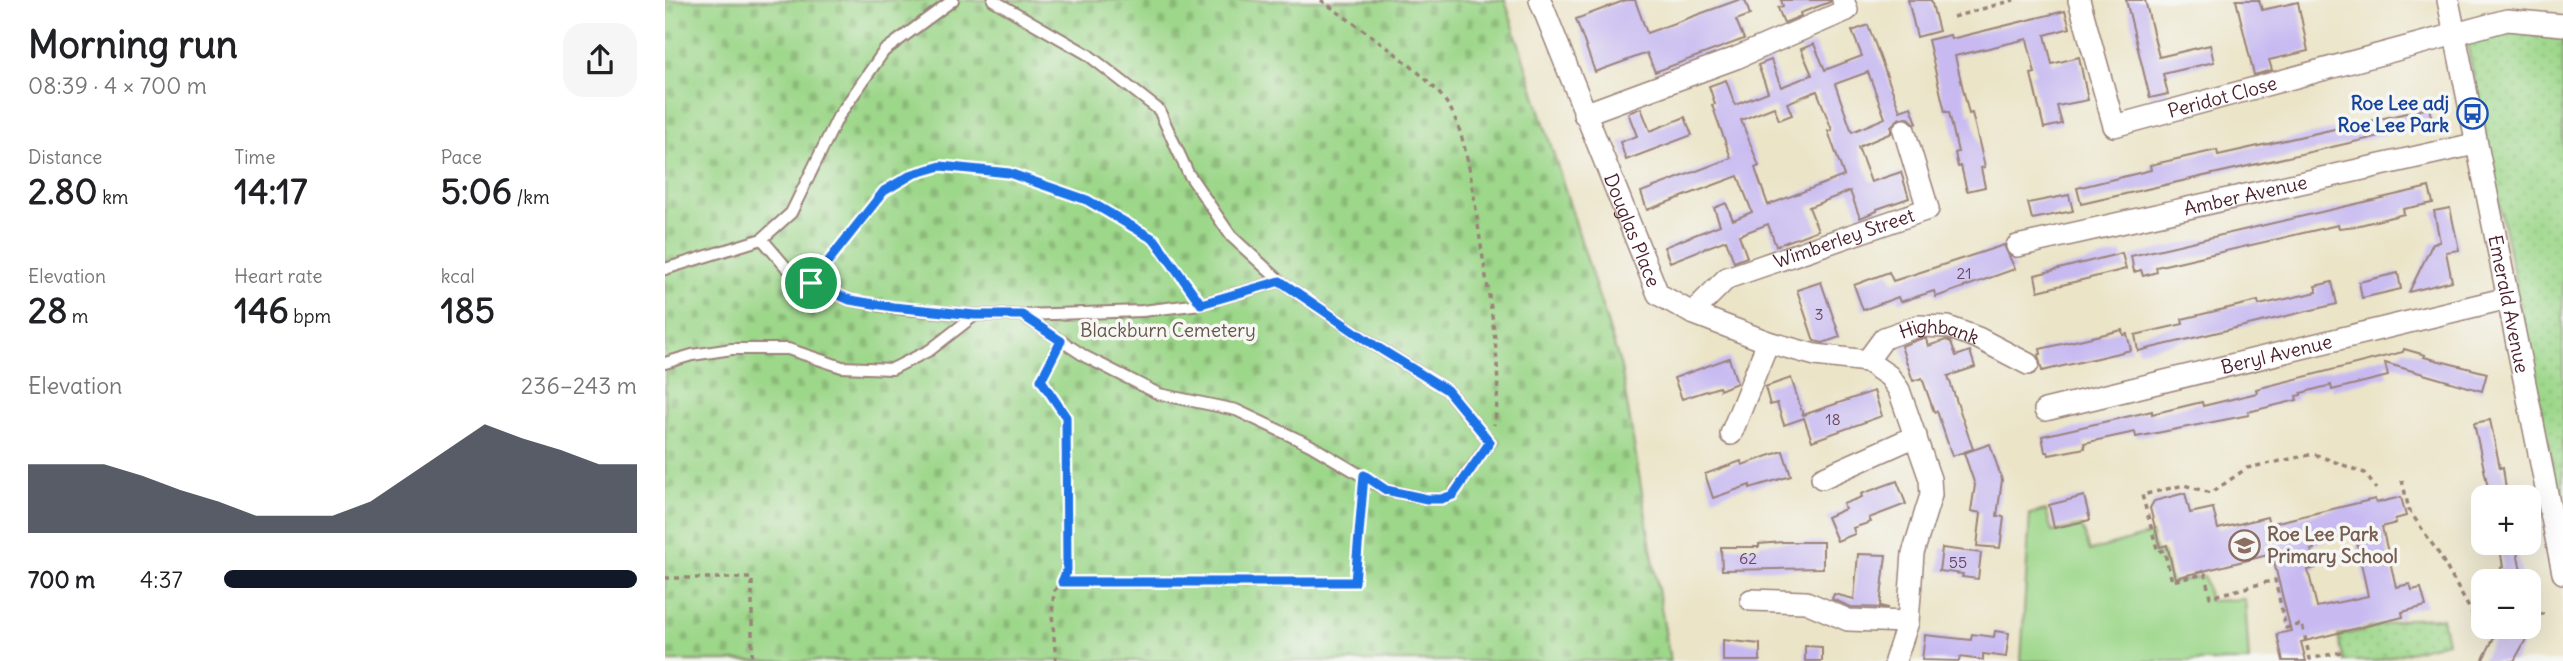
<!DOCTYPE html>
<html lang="en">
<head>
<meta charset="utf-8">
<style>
  :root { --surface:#fff; --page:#f6f6f6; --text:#202124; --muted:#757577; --accent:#111827 }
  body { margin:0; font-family:Delius,sans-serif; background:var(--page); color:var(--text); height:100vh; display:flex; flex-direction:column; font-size:26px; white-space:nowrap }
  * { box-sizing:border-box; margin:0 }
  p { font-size:23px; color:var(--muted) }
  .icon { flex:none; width:38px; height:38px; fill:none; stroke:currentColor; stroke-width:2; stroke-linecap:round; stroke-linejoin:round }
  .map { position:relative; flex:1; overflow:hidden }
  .panel { display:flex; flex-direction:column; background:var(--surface); width:665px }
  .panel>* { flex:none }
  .fabs { position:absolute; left:1806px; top:485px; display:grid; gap:14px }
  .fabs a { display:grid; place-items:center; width:70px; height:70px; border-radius:14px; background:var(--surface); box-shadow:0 7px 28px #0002; font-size:35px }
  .pin { position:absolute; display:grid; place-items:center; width:60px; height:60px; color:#fff; margin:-30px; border:4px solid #fff; border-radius:50%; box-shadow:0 2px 7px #0007 }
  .round { display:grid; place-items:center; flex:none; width:74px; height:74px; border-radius:21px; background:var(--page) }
  .headline { display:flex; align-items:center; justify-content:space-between; height:119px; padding:0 28px }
  h1 { font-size:38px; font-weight:700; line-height:52px }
  .stats { display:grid; grid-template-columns:repeat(3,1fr); gap:10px; height:119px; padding:7px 28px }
  .stats div { display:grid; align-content:center }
  .stats b { font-size:35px; font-weight:700 }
  .stats small { font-size:19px; font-weight:400 }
  .stats p { font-size:19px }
  .chart { height:196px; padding:14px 28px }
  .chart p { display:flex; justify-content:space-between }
  .chart svg { width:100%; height:126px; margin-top:7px; fill:var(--accent); opacity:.7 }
  ul { padding:0 28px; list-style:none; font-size:23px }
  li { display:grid; grid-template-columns:112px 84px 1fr; align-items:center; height:52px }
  li i { height:18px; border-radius:9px; background:var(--accent) }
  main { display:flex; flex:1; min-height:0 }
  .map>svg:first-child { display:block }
  .grass { fill:url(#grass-dots); stroke:#747b5a; stroke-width:2 }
  .cemetery { fill:url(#cemetery-stones); stroke:#747b5a; stroke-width:2 }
  .pitch { fill:#9dd78a; stroke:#747b5a; stroke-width:2 }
  .building { fill:#c8baf1; fill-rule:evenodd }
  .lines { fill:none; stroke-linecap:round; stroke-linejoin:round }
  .lane-casing { stroke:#9a8279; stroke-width:14 }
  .street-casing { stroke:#9a8279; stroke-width:24 }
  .path { stroke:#9a8279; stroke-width:3.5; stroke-dasharray:5 5; stroke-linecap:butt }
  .lane { stroke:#fff; stroke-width:10 }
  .street { stroke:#fff; stroke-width:21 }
  .route-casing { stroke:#fff; stroke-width:14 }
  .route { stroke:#1a73e8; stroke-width:9 }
  .labels { text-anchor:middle; stroke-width:7; stroke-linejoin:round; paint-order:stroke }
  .number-label { font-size:16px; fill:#6a465c }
  .street-label { font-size:19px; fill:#4a1f2b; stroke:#f6f6f2 }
  .transit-label { font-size:19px; font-weight:bold; fill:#164399; stroke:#f6f6f2; text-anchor:end }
  .park-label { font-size:19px; fill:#635648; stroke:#f6f6f2 }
  .education-label { font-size:19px; font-weight:bold; fill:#785e54; stroke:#f6f6f2; text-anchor:start }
</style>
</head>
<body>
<main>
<section class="panel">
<div class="headline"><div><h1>Morning run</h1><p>08:39 · 4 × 700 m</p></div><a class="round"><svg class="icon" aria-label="share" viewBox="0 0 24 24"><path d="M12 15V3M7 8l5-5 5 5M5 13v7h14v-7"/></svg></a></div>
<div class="stats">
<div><p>Distance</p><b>2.80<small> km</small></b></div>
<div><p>Time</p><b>14:17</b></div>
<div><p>Pace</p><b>5:06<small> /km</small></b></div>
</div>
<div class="stats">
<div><p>Elevation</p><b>28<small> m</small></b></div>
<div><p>Heart rate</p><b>146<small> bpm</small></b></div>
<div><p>kcal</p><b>185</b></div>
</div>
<div class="chart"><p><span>Elevation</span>236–243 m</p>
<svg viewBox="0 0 160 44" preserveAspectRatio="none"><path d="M0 44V20L10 20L20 20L30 24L40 29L50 33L60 38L70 38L80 38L90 33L100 24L110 15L120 6L130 11L140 15L150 20L160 20V44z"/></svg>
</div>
<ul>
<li><b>700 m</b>4:37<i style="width:100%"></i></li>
</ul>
</section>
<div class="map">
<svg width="1898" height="661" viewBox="0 0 1898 661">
  <defs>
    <pattern id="grass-dots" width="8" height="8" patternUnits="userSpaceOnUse" patternTransform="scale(1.75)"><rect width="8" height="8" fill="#9dd78a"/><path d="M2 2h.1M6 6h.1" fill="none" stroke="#89b877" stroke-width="1.8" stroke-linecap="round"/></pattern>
    <pattern id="cemetery-stones" width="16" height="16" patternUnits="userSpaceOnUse" patternTransform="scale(1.75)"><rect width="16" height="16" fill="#9dd78a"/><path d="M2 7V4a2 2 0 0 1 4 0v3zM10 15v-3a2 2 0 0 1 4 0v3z" fill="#89b877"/></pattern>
  </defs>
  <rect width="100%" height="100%" fill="#f6f6f2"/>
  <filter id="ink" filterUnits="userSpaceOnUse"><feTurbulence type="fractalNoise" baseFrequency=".0143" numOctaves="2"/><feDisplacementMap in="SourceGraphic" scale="14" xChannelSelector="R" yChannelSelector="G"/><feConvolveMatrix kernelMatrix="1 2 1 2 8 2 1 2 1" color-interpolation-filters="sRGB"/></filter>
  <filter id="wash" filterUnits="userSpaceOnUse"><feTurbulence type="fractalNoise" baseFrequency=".00686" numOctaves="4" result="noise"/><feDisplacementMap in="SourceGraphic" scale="28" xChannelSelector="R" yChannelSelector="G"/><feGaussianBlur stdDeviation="1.57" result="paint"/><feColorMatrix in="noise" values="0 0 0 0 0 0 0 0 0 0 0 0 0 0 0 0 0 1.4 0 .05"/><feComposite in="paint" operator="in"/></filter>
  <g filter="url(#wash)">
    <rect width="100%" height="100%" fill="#ebe4c7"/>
    <path class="grass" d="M 1839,32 L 1898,38 L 1898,518 L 1801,39 Z
      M 1777,618 L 1782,642 L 1710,661 L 1679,661 L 1673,636 L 1743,619 Z"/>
    <path class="cemetery" d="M 0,0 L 840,0 L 956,367 L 1005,661 L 0,661 Z"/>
    <path class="pitch" d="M 1381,510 L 1387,532 L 1417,526 L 1425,551 L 1486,534 L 1491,554 L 1498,553 L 1506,583 L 1539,576 L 1545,601 L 1580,599 L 1584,661 L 1356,661 L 1365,514 Z"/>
    <g id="blocks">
      <path class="building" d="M 961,0 L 970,0 L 982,33 L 1073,0 L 1080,0 L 1085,15 L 1071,20 L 1079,39 L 990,72 L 982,53 L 930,72 L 911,19 Z
        M 1116,0 L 1165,0 L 1165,2 L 1135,13 L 1136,16 L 1119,23 L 1113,8 L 1118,6 Z
        M 1243,0 L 1266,0 L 1274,31 L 1252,37 Z
        M 1461,0 L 1480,0 L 1494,57 L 1545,45 L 1549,62 L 1498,74 L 1503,94 L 1485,98 Z
        M 1571,0 L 1594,0 L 1597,10 L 1633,2 L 1643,51 L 1604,60 L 1607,70 L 1589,75 Z
        M 1400,11 L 1405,28 L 1380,35 L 1387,64 L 1414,57 L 1423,100 L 1392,106 L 1397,124 L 1379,128 L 1366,74 L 1370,73 L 1362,39 L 1290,56 L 1304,114 L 1307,113 L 1320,167 L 1316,168 L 1320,187 L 1302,191 L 1296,166 L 1293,167 L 1290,153 L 1293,152 L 1284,112 L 1280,112 L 1263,40 L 1285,35 L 1286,39 Z
        M 1203,25 L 1235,111 L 1246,107 L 1252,123 L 1250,124 L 1243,117 L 1235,118 L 1226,126 L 1226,133 L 1193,147 L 1206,182 L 1236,172 L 1244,198 L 1212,209 L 1212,211 L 1195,218 L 1185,191 L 1144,207 L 1153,230 L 1111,246 L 1103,224 L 1074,235 L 1082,257 L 1069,262 L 1061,240 L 1005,262 L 999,247 L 1055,225 L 1049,208 L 1061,203 L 1068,220 L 1087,212 L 1073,176 L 982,210 L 976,192 L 1066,158 L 1047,105 L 1050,104 L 1044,86 L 1061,80 L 1070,105 L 1103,92 L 1093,65 L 1106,60 L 1116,87 L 1134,80 L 1147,75 L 1136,49 L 1149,44 L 1160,70 L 1197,56 L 1187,31 ZM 1203,72 L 1220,118 L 1187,132 L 1170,84 ZM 1152,91 L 1167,130 L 1163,131 L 1179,176 L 1103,205 L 1090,168 L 1094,166 L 1076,120 L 1109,107 L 1114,120 L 1127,115 L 1122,103 Z
        M 976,108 L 985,131 L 1020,117 L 1027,135 L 961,160 L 955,142 L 972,136 L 963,113 Z
        M 1764,108 L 1768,124 L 1416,204 L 1412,188 L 1486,170 L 1485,165 L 1552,150 L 1553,155 Z
        M 1764,187 L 1768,203 L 1738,209 L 1739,214 L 1691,226 L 1674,228 L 1673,225 L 1491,267 L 1492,272 L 1478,276 L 1476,270 L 1469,272 L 1466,256 Z
        M 1404,195 L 1408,211 L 1367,219 L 1363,203 Z
        M 1785,208 L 1794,250 L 1781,252 L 1787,281 L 1744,292 L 1768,243 L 1775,242 L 1769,211 Z
        M 1339,245 L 1350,269 L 1271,297 L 1269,291 L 1235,302 L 1233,297 L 1198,310 L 1189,285 L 1224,272 L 1228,281 Z
        M 1457,253 L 1461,269 L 1373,291 L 1370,275 Z
        M 1733,273 L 1736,289 L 1697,298 L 1694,282 Z
        M 1156,282 L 1175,337 L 1158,343 L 1149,341 L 1132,290 Z
        M 1667,282 L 1672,304 L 1473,351 L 1470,335 L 1518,324 L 1517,319 L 1593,301 L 1594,305 L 1652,292 L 1650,286 Z
        M 1457,330 L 1458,335 L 1462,334 L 1466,350 L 1377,371 L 1373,355 L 1376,354 L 1375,349 Z
        M 1255,339 L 1261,339 L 1263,346 L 1281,340 L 1286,342 L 1291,356 L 1305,351 L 1310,367 L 1283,376 L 1308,449 L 1287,456 L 1272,411 L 1269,412 L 1257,378 L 1248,381 L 1236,346 Z
        M 1739,349 L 1760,355 L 1759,357 L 1822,373 L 1817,391 L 1720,363 L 1723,376 L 1667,390 L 1666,385 L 1636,393 L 1636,395 L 1631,396 L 1632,400 L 1583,412 L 1584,415 L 1471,437 L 1470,432 L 1419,443 L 1420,448 L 1384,455 L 1383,452 L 1380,452 L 1377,436 L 1487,411 L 1487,414 L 1537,402 L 1538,406 L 1592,393 L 1591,389 L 1738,352 Z
        M 1064,358 L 1072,383 L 1055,390 L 1054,387 L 1017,399 L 1009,378 Z
        M 1126,378 L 1138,415 L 1209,391 L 1217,416 L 1147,441 L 1139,418 L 1119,425 L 1112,403 L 1105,405 L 1100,387 Z
        M 1825,420 L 1835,468 L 1838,467 L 1842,497 L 1825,497 L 1809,423 Z
        M 1325,444 L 1337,480 L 1332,516 L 1339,517 L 1335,548 L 1312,546 L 1316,513 L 1306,511 L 1310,485 L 1299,453 Z
        M 1118,451 L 1126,476 L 1085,488 L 1085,485 L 1048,498 L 1040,474 L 1076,461 L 1077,465 Z
        M 1232,481 L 1241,504 L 1204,518 L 1206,522 L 1188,528 L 1190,534 L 1172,541 L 1162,517 L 1180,509 L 1178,504 L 1197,497 L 1196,494 Z
        M 1520,493 L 1525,513 L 1548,508 L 1553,529 L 1602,517 L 1604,524 L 1710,499 L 1711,503 L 1736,497 L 1741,516 L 1730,519 L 1731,523 L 1717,527 L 1731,587 L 1745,584 L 1747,590 L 1756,588 L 1761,606 L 1737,612 L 1738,617 L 1636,642 L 1641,661 L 1618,661 L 1612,634 L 1626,631 L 1607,554 L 1510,578 L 1502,545 L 1495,547 L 1485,508 L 1489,501 ZM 1690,534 L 1703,596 L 1652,607 L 1643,570 L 1651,568 L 1646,550 L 1649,549 L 1648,544 Z
        M 1419,496 L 1425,520 L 1389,528 L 1384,505 Z
        M 1118,542 L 1158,542 L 1158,568 L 1057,570 L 1056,547 L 1094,547 L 1094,544 Z
        M 1834,542 L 1850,542 L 1858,581 L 1838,581 L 1835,568 L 1838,567 Z
        M 1277,548 L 1316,553 L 1313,579 L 1297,577 L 1298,574 L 1274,571 Z
        M 1193,554 L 1221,555 L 1215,606 L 1223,608 L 1186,607 L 1167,599 L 1169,594 L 1189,599 Z
        M 1835,626 L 1850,626 L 1864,634 L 1849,661 L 1817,661 Z
        M 1330,631 L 1344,633 L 1341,657 L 1318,654 L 1318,660 L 1295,657 L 1294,661 L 1257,660 L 1260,635 L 1306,640 L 1307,634 L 1329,637 Z
        M 1058,640 L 1095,644 L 1095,661 L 1058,661 Z
        M 1140,646 L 1157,647 L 1157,661 L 1140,661 Z"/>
    </g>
  </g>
  <g filter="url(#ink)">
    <use href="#blocks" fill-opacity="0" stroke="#9a8279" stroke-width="2"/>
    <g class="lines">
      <defs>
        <path id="lane" d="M 97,239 L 126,213 L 173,117 L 219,51 L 288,0
          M 0,269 L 97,239 L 121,267 L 146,283 L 185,300 L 228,308 L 310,315 L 357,315 L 421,357 L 494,394 L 571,410 L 645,445 L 721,490 L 762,499 L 776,499 L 787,495 L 825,442 L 782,390 L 709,345 L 615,281 L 566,236 L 523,173 L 494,110 L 422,54 L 328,0
          M 359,315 L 477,311 L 536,304 L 615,281
          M 0,363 L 27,355 L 67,349 L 123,349 L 177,367 L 227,369 L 265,350 L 310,315"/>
        <g id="street">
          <path id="s1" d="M 875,0 L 993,294 L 1027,313 L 1103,342 L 1150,355 L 1202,361 L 1224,376 L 1234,390 L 1265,479 L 1266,495 L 1248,553 L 1243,622 L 1230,661"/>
          <path id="s2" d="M 1414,0 L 1449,126 L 1842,20 L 1898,25"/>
          <path id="s3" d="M 1783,0 L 1898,573"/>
          <path d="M 919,114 L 1071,58 L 1182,10 L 1178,0"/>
          <path id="s4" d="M 1352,246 L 1810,144"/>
          <path id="s5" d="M 1027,313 L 1062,278 L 1263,209 L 1239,130"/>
          <path id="s6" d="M 1202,361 L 1219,338 L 1253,326 L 1283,327 L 1313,338 L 1363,364"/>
          <path id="s7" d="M 1380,410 L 1843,298"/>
          <path d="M 1066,434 L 1103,342"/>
          <path d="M 1157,478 L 1251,436"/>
          <path d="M 1086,600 L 1141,602 L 1183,620 L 1243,622"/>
        </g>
      </defs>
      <use href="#lane" class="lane-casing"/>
      <use href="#street" class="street-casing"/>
      <path class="path" d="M 656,0 C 691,26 760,69 783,105 C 802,133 810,204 815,239 C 823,294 840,370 829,425
        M 1288,17 L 1349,0
        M 155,271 L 219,191 L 248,174 L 276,166 L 344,174 L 422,200 L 490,240 L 526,291
        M 390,352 L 376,380 L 401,417 L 402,570 L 398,581
        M 1737,480 L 1744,510 L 1774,554 L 1808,615 L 1818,615
        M 0,578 L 87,578 L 87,661
        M 1864,614 L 1882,614
        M 1676,652 L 1645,659 L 1637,624 L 1621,628 L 1610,580 L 1545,597 L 1540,574 L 1507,581 L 1499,550 L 1493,552 L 1477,495 L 1519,485 L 1546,493 L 1582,468 L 1649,454 L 1700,473 L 1711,489
        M 391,661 L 387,614 L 389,591 L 397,582 L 690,582 L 698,491"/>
      <use href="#lane" class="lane"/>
      <use href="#street" class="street"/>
    </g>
  </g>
  <g class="lines" filter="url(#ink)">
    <defs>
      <path id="route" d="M 276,166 L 344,173 L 422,200 L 490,240 L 536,304 L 615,281 L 709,345 L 782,390 L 825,442 L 788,495 L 776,499 L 762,499 L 721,490 L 699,475 L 690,582 L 397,582 L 402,570 L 401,417 L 376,380 L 396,341 L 357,315 L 310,315 L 228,307 L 185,300 L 146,283 L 219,191 L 248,174 Z"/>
    </defs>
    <use href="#route" class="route-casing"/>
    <use href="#route" class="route"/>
  </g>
  <defs>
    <symbol id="bus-ring" viewBox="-11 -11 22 22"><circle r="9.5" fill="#f6f6f2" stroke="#1a4fb4" stroke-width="1.5"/><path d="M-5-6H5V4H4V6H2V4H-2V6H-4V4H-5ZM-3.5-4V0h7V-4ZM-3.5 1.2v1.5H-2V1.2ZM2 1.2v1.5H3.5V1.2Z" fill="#1a4fb4"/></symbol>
    <symbol id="school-ring" viewBox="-11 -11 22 22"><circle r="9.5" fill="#f6f6f2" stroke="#8d6e63" stroke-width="1.5"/><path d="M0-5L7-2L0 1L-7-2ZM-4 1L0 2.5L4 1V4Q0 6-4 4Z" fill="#8d6e63"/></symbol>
  </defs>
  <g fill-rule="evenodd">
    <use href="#bus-ring" x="1790" y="96" width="35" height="35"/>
    <use href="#school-ring" x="1562" y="528" width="35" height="35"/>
  </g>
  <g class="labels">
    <g class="number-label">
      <text x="1299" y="279">21</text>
      <text x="1154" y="320">3</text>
      <text x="1168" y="425">18</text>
      <text x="1083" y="564">62</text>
      <text x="1293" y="568">55</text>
    </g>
    <g class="street-label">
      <text dy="7" stroke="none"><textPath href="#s2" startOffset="243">Peridot Close</textPath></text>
      <text dy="7" stroke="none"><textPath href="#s4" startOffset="234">Amber Avenue</textPath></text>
      <text dy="7" stroke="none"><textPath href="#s1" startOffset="248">Douglas Place</textPath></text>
      <text dy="7" stroke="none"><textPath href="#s5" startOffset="173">Wimberley Street</textPath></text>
      <text dy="7" stroke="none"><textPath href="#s3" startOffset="310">Emerald Avenue</textPath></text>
      <text dy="7" stroke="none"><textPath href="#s6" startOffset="86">Highbank</textPath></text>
      <text dy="7" stroke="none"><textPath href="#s7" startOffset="238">Beryl Avenue</textPath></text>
    </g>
    <g class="transit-label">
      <text x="1784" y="110">Roe Lee adj<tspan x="1784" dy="22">Roe Lee Park</tspan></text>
    </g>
    <g class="park-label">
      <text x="503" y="337">Blackburn Cemetery</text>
    </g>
    <g class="education-label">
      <text x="1602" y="541">Roe Lee Park<tspan x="1602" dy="22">Primary School</tspan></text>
    </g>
  </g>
</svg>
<div class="fabs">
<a>+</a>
<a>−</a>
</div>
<div class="pin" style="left:146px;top:283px;background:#1e9e55"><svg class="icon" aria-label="arrive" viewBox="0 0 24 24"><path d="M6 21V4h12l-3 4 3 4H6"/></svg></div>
</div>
</main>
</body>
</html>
